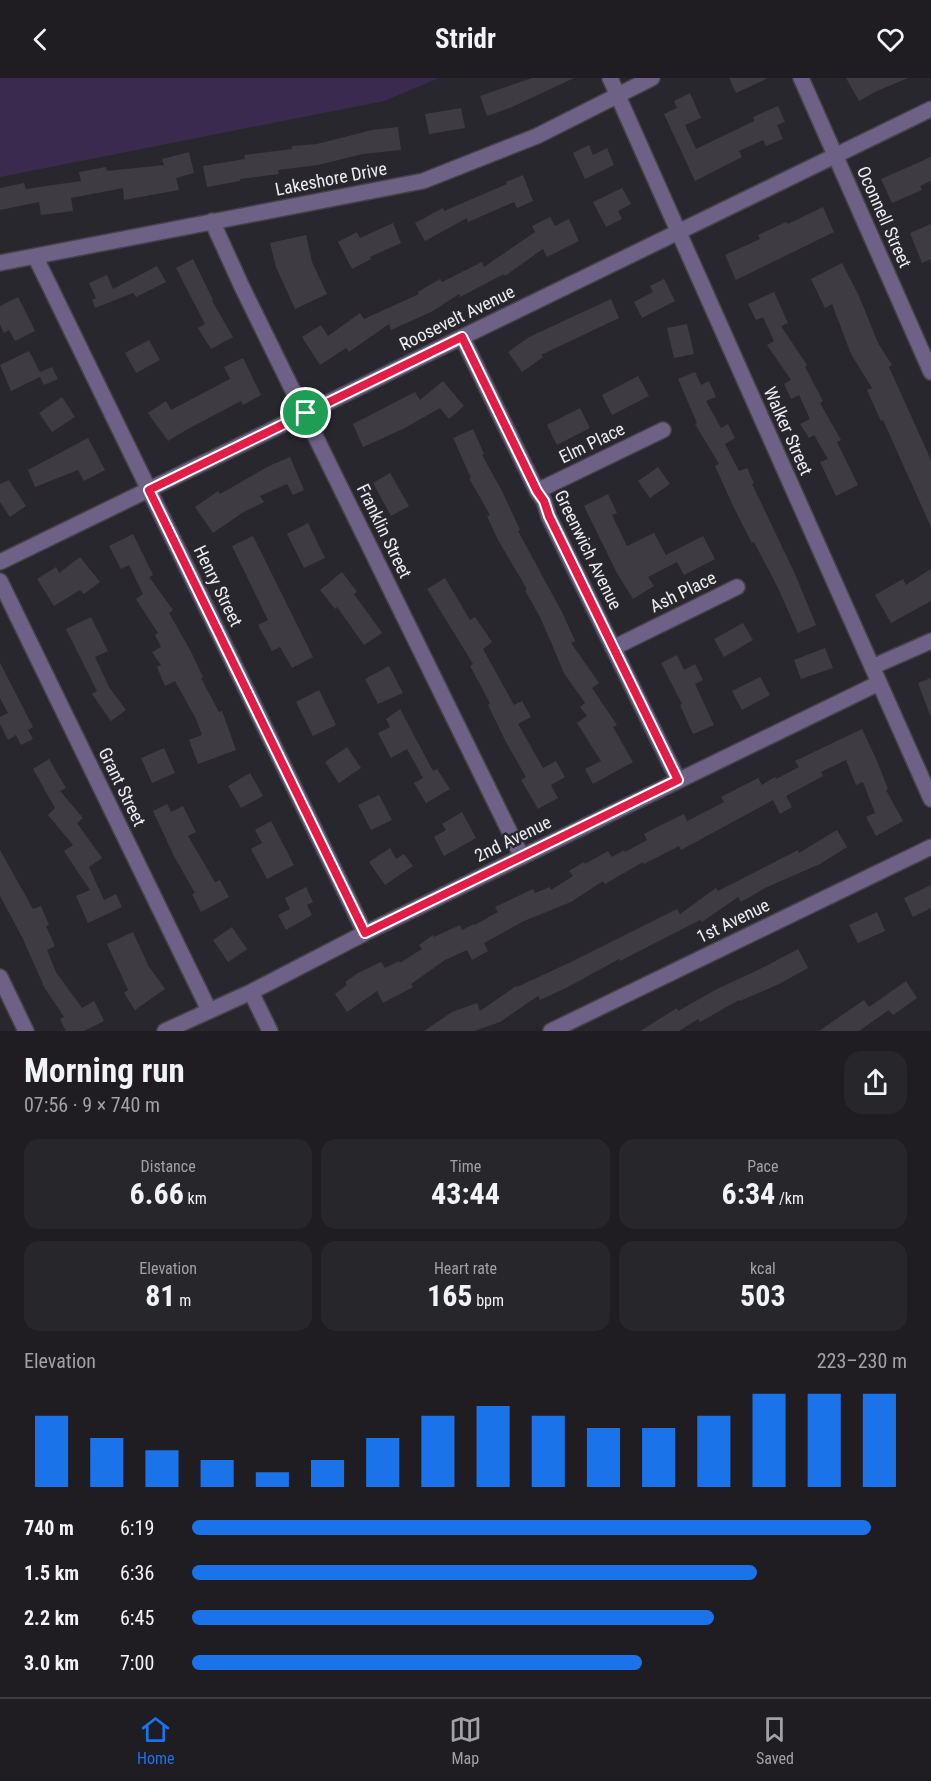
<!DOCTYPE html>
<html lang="en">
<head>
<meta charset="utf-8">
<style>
  :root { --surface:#1f1d22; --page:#27262a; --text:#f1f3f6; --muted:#a1a2a5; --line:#3c3b40; --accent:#1a73e8 }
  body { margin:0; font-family:"Roboto Condensed",sans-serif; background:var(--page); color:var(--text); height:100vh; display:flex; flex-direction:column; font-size:22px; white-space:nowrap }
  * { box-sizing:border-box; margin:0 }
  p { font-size:20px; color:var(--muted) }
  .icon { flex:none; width:33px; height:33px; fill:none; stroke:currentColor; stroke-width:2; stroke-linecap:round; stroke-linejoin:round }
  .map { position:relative; height:953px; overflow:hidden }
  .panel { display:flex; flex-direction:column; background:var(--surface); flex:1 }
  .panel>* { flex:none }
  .pin { position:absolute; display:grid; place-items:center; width:51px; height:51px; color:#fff; margin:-26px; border:3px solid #fff; border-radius:50%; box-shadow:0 2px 6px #0007 }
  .round { display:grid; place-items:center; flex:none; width:63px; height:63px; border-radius:18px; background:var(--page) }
  .overview { display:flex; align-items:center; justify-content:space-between; height:102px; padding:0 24px }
  h1 { font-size:33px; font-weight:700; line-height:45px }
  .stats { display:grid; grid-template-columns:repeat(3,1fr); gap:9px; height:102px; padding:6px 24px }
  .stats div { display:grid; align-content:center; border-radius:15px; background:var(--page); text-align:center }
  .stats b { font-size:30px; font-weight:700 }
  .stats small { font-size:16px; font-weight:400 }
  .stats p { font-size:16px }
  .chart { height:168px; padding:12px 24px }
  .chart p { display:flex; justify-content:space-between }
  .chart svg { width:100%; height:108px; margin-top:6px; stroke:var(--accent); stroke-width:6 }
  ul { padding:0 24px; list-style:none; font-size:20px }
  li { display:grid; grid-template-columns:96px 72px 1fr; align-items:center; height:45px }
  li i { height:15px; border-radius:8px; background:var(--accent) }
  header { display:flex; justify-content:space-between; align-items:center; height:78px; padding:0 24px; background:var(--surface); font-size:27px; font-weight:700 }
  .tab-bar { display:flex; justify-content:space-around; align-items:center; height:84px; border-top:2px solid var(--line); background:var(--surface); font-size:16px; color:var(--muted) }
  .tab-bar a { display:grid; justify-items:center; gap:3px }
  .tab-bar .current { color:var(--accent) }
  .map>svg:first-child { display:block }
  .green { fill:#392a50 }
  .building { fill:#3e3c42 }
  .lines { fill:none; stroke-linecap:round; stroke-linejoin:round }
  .minor-casing { stroke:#444349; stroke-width:18 }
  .minor { stroke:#6d6185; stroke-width:15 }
  .route-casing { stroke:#fff; stroke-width:12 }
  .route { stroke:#e11d48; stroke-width:8 }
  .labels { text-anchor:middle; stroke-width:5; stroke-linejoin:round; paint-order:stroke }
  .street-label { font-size:18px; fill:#edecf0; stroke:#29272e }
</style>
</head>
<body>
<header><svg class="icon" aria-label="back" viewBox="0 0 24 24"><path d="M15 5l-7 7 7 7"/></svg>Stridr<svg class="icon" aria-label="heart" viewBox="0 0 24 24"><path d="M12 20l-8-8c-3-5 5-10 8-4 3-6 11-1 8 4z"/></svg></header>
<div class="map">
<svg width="931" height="953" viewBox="0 0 931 953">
  <rect width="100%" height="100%" fill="#29272e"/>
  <path class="green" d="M 0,0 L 439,0 L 384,23 L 0,99 Z"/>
  <path class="building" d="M 532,0 L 574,0 L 512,29 L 487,38 L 480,18 Z
    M 729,0 L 768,0 L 736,15 Z
    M 846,0 L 908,0 L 877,13 L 859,23 Z
    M 690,15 L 701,40 L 685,47 L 696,71 L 754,43 L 753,39 L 778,28 L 785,44 L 777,47 L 783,61 L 766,68 L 763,62 L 739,73 L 742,79 L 695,103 L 664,36 L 677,30 L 674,23 Z
    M 461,30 L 465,50 L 429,56 L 425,36 Z
    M 398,49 L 401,72 L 363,76 L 318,87 L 278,92 L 279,96 L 240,101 L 240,103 L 207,109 L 203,88 L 245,81 L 244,77 L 292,71 L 292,68 L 317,66 L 372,52 Z
    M 589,67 L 593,77 L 607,70 L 614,87 L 585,101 L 573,75 Z
    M 189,74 L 194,95 L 176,100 L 179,112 L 124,122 L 123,110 L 71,120 L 73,133 L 41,137 L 39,124 L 0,132 L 0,110 L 24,105 L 26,111 L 81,103 L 79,94 L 106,89 L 107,93 L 164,87 L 162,81 Z
    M 931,79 L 931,103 L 920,108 L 922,112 L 892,125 L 881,101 Z
    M 523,97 L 533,123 L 517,130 L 514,124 L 468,144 L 467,140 L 425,163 L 415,145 L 443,130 L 444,133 L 507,106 L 506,104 Z
    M 622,110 L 631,126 L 618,133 L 622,141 L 606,149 L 593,124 Z
    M 823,129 L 834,154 L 736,202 L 725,177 L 760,161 L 758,157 L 786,144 L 788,146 Z
    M 550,139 L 555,148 L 569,141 L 579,163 L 547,179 L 543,171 L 505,198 L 504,196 L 460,219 L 459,216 L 431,234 L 391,252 L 389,246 L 349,274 L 346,270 L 320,287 L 302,259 L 321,247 L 328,258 L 360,235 L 364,241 L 419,216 L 418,214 L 440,201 L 442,204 L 482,184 L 484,189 L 535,154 L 532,148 Z
    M 393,145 L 401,165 L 370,179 L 371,181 L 352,191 L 338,164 L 357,154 L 360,160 Z
    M 931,146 L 931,181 L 922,185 L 910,155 Z
    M 306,157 L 312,184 L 327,216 L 295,231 L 276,189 L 270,165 Z
    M 193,181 L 213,222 L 212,223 L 233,259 L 211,271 L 198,250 L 205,246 L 176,190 Z
    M 842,185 L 859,218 L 878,265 L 892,287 L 889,289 L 931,382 L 931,449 L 883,342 L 881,343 L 867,312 L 872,310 L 851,276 L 832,226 L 825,230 L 811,201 Z
    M 157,188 L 166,204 L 136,219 L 133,215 L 95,230 L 92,222 L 96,220 L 89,205 L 107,197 L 113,211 Z
    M 664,201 L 675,223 L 642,240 L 634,224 L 653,214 L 650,208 Z
    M 774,214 L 788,245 L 781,248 L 807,287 L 805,289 L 823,323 L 820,325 L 841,362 L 837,364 L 858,407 L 836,418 L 820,384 L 828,381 L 814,357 L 809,360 L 800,346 L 810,341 L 799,317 L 791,321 L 784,306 L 791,302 L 767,267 L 774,263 L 763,239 L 756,242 L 748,226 Z
    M 18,219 L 35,253 L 15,263 L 9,252 L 4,255 L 0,247 L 0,228 Z
    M 611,221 L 619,240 L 541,277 L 543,279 L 522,294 L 508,274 L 529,259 Z
    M 687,246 L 694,276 L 674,280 L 667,250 Z
    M 149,262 L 160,282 L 136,295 L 125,275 Z
    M 29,273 L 40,294 L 52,289 L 58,301 L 44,307 L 40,299 L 11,313 L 0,287 Z
    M 243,280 L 261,317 L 243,327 L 241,323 L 186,352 L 168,363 L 148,335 L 166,323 L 171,332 L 230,301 L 224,289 Z
    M 695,294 L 701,307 L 709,303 L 716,319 L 706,323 L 721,350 L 728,346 L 735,360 L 725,366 L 739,393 L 747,390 L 754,405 L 752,406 L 795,496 L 816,547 L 798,555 L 778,510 L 754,464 L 752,465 L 734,430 L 715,388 L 719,386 L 695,346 L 697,345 L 678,301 Z
    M 638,298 L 649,318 L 612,337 L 602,317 Z
    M 443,303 L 464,328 L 449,341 L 440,330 L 405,350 L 363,369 L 353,346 L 415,314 L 420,322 Z
    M 62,319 L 75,339 L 52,354 L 39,335 Z
    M 580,330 L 590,350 L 557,367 L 547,347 Z
    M 473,351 L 484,376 L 482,377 L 502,413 L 520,452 L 518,453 L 563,536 L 575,563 L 571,565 L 599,605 L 592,610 L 617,647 L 613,649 L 633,684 L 593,706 L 585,691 L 601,683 L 577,645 L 587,638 L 580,629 L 585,625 L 564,595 L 541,541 L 525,512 L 527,511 L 498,462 L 487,438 L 490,437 L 469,400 L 471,400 L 453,360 Z
    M 88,360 L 105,392 L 84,403 L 78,392 L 35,409 L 28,392 Z
    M 290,379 L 304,412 L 293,417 L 287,406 L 260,418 L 264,424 L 242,435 L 213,455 L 195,429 L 218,413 L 220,416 L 269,388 Z
    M 658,389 L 670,406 L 650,420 L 638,403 Z
    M 390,395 L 409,428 L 391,438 L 373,405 Z
    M 9,402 L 26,428 L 10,439 L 0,424 L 0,406 Z
    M 608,416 L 617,435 L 612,437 L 627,468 L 654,455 L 666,477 L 703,458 L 715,481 L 684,497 L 677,484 L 648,499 L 654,508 L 633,521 L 617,495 L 584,428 Z
    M 308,445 L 325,480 L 304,490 L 287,456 Z
    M 133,456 L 153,497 L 149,499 L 173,532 L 169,535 L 190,572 L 203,599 L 201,600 L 219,634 L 222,633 L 236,672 L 198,686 L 189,662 L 202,657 L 196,641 L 175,603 L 165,608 L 157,589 L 161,587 L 152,574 L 161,569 L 155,557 L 158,555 L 136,521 L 143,516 L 129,487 L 121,491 L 109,468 Z
    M 253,458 L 313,579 L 292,590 L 280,569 L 272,573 L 258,547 L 268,542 L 232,468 Z
    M 80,479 L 100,504 L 84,516 L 80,512 L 54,528 L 37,501 L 56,489 L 59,495 Z
    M 931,491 L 931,523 L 891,545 L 875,517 L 903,501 L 906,507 Z
    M 342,494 L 357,514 L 354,516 L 382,555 L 364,567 L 337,529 L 335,531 L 320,512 Z
    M 445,500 L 470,542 L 475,539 L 492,564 L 483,571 L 514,627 L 522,623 L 531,639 L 518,646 L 543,690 L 556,683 L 565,699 L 551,707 L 558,720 L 538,731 L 521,702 L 526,699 L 506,664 L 488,627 L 490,625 L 470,588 L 473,586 L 427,511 Z
    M 91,539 L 108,573 L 95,579 L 109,609 L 126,632 L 111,643 L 92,616 L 97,613 L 66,551 Z
    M 743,545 L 753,562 L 724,579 L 714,561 Z
    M 825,570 L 833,590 L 801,601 L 794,582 Z
    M 677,577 L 684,592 L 695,586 L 703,602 L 695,606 L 714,647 L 693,656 L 680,627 L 682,626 L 661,585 Z
    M 0,585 L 33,649 L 28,652 L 33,661 L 21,667 L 16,657 L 8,662 L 0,646 L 0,639 L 8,635 L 0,620 Z
    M 389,588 L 403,615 L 378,626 L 365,601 Z
    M 760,599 L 770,617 L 742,632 L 732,613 Z
    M 931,600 L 931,637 L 930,637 L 918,605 Z
    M 319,612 L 336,647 L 313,658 L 296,624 Z
    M 400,631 L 433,693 L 437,691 L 450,711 L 426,725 L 414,705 L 423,700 L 407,671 L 391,680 L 378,655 L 390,649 L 386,641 Z
    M 862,651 L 877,683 L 888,711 L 886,712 L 903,743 L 876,758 L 866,739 L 875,735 L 863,704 L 856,707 L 846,682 L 821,694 L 823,698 L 786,718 L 792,729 L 780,736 L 773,722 L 681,772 L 679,768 L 644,786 L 643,784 L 605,806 L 603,803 L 571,824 L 524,843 L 484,865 L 488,873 L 472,882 L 467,872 L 445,882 L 411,906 L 413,909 L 383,925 L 377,913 L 347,934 L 335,916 L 347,907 L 345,904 L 358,895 L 381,884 L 385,890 L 399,883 L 400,885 L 422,871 L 419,867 L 433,857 L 434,859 L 460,847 L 462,852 L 474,846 L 475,847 L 498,834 L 495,829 L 533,811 L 535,815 L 550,809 L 551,812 L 573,798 L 569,793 L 584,784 L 585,786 L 608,773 L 612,779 L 624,772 L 625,774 L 647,762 L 644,756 L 661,747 L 684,736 L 687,743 L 701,736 L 724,724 L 721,719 L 758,700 L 762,707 L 775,699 L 776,701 L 799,689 L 795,683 Z
    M 347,669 L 361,690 L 339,705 L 325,684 Z
    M 164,670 L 175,695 L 152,705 L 141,680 Z
    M 49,681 L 66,710 L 60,713 L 83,740 L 77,745 L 102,780 L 89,789 L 104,822 L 116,816 L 122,829 L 88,845 L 76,818 L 90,812 L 64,773 L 73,767 L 48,737 L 55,730 L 33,691 Z
    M 250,695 L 263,718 L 241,730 L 228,708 Z
    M 379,717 L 392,742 L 371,752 L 358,727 Z
    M 167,726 L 171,734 L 183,728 L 196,754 L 188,758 L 215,804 L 220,802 L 229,819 L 201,834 L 192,816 L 195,815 L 174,778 L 153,733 Z
    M 462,734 L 476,760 L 444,778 L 434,759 L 446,752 L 442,746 Z
    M 271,743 L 294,787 L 267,801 L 251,771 L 262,765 L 255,752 Z
    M 837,752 L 847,769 L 820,786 L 767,809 L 741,824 L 738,819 L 702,844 L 700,842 L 620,883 L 619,881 L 568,909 L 540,922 L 538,918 L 500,944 L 474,953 L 424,953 L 452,934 L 477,925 L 480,933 L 516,908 L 517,909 L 571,884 L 677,831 L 680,836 L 716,810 L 718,813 L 798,772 L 799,775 Z
    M 390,770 L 396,781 L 404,776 L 413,788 L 385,807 L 369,784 Z
    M 0,772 L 33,831 L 41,828 L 49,847 L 46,848 L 55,868 L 47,872 L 56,894 L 82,930 L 94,923 L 104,943 L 84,953 L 66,953 L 60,941 L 64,939 L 42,906 L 43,906 L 22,859 L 0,818 Z
    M 931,807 L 931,830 L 913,839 L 904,820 Z
    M 306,809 L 313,824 L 307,827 L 312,837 L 286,852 L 278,837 L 290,831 L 285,820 Z
    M 877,834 L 885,853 L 858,865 L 849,847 Z
    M 232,849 L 247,871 L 228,884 L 213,862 Z
    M 133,854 L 148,887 L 165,911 L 135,932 L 124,915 L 128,912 L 107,866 Z
    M 798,871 L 808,890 L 779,906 L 740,923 L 739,922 L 700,944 L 698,941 L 679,953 L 640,953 L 677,930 L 678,933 L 717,911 L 758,892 Z
    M 906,903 L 917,920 L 893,937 L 889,932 L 859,953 L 819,953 L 864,922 L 869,929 Z"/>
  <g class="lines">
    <defs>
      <path id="minor" d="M 610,0 L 931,721
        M 801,0 L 931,294
        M 212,143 L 242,209 L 522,779
        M 35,178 L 365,855
        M 0,185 L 423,103 L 537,58 L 652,0
        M 462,259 L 537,413 L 544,423 L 549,439 L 678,702
        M 537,413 L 663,352
        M 0,484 L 931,31
        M 0,503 L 209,932
        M 613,570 L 737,509
        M 872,589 L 931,563
        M 0,899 L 26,953
        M 251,914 L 270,953
        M 165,953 L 251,914 L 365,855 L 879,605
        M 551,953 L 931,769"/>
    </defs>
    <use href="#minor" class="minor-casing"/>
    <use href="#minor" class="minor"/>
  </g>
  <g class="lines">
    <defs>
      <path id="route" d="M 462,259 L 537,413 L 544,423 L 549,438 L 678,702 L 365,855 L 149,412 Z"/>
    </defs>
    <use href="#route" class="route-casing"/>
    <use href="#route" class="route"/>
  </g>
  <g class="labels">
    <g class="street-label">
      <text transform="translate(331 101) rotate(-11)" y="6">Lakeshore Drive</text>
      <text transform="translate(884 139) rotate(66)" y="6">Oconnell Street</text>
      <text transform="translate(457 240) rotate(-26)" y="6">Roosevelt Avenue</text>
      <text transform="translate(788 353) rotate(66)" y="6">Walker Street</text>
      <text transform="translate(592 365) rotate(-26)" y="6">Elm Place</text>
      <text transform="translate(384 453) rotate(64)" y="6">Franklin Street</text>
      <text transform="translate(588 472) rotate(64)" y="6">Greenwich Avenue</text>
      <text transform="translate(218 508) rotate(64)" y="6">Henry Street</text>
      <text transform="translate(683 514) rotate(-26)" y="6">Ash Place</text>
      <text transform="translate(122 709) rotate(64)" y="6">Grant Street</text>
      <text transform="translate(513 761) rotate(-26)" y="6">2nd Avenue</text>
      <text transform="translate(733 843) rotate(-26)" y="6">1st Avenue</text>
    </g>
  </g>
</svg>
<div class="pin" style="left:306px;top:335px;background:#1e9e55"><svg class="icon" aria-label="arrive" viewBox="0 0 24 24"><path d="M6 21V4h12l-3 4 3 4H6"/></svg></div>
</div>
<section class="panel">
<div class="overview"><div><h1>Morning run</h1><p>07:56 · 9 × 740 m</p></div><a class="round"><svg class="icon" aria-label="share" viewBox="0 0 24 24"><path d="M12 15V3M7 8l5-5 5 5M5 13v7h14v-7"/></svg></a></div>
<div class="stats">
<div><p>Distance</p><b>6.66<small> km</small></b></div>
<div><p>Time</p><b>43:44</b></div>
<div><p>Pace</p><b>6:34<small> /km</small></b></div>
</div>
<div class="stats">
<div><p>Elevation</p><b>81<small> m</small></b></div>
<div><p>Heart rate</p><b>165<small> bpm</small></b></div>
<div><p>kcal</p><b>503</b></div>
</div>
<div class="chart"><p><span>Elevation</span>223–230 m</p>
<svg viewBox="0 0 160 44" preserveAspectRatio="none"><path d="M5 44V15M15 44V24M25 44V29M35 44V33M45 44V38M55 44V33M65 44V24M75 44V15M85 44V11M95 44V15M105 44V20M115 44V20M125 44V15M135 44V6M145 44V6M155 44V6"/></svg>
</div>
<ul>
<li><b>740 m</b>6:19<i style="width:95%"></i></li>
<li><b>1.5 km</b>6:36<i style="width:79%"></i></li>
<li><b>2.2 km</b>6:45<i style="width:73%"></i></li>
<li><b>3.0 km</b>7:00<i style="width:63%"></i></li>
</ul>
</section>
<nav class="tab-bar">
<a class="current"><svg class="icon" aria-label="home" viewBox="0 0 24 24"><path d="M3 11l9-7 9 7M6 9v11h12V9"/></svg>Home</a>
<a><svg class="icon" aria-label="map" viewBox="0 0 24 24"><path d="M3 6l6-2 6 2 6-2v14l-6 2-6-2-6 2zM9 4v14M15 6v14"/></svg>Map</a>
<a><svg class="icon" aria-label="saved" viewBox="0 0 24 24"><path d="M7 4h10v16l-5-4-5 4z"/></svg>Saved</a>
</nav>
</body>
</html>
